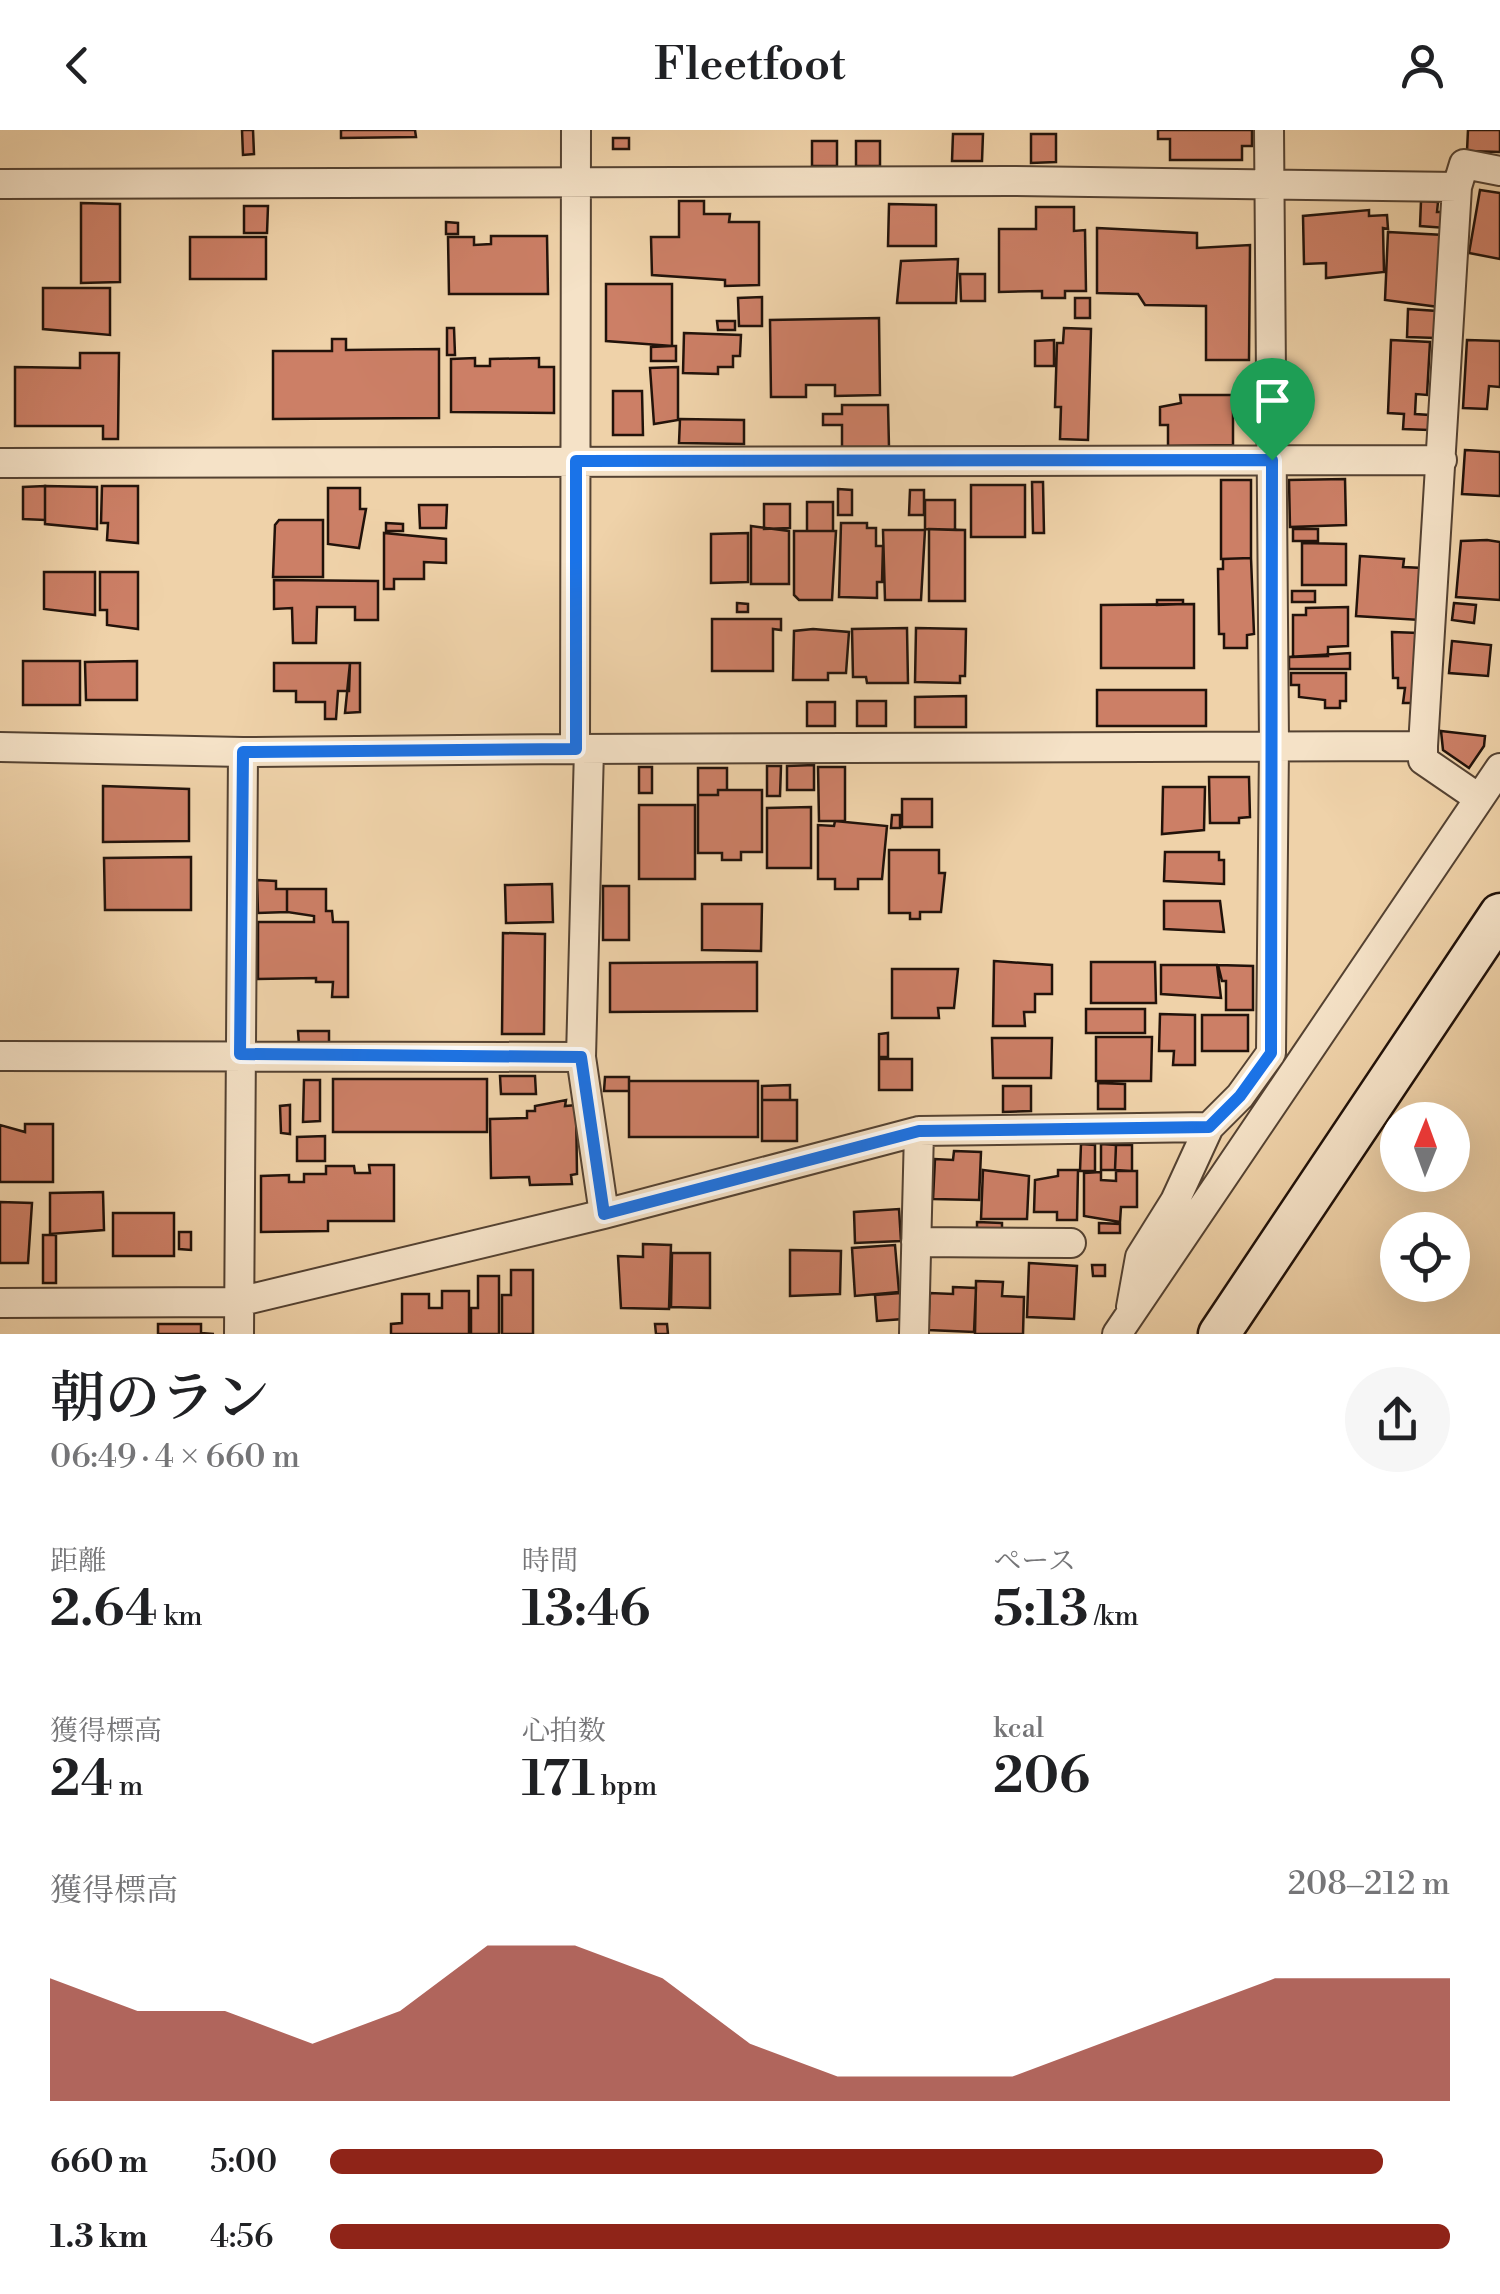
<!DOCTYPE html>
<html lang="ja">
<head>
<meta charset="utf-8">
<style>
  :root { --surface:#fff; --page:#f6f6f6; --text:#202124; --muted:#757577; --accent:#8f2418 }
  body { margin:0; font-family:"Libre Bodoni","Noto Serif JP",serif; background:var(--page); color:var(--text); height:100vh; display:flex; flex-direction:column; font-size:38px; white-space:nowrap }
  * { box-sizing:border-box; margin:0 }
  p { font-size:32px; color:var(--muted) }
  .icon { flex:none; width:55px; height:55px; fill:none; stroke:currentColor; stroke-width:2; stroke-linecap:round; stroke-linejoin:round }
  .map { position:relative; height:1204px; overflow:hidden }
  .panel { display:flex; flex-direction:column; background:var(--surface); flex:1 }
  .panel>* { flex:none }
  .needle { width:65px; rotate:1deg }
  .fabs { position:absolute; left:1380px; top:972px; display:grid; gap:20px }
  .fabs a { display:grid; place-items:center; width:90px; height:90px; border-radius:50%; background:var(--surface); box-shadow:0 10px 40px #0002; font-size:50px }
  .pin { position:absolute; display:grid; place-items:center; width:85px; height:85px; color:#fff; margin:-102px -42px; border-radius:50% 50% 50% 0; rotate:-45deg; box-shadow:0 0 10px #0007 }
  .pin .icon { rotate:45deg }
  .round { display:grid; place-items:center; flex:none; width:105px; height:105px; border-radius:52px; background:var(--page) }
  .headline { display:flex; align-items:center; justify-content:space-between; height:170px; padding:0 50px }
  h1 { font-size:55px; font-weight:600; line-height:75px }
  .stats { display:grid; grid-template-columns:repeat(3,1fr); gap:15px; height:170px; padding:10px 50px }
  .stats div { display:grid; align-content:center }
  .stats b { font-size:50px; font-weight:600 }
  .stats small { font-size:28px; font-weight:400 }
  .stats p { font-size:28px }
  .chart { height:280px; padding:20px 50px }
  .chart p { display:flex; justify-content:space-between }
  .chart svg { width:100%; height:180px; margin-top:10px; fill:var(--accent); opacity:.7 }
  ul { padding:0 50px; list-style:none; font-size:32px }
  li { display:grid; grid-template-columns:160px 120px 1fr; align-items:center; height:75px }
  li i { height:25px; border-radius:12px; background:var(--accent) }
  header { display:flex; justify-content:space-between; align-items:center; height:130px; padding:0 50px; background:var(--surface); font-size:45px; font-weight:600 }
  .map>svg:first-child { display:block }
  .building { fill:#cc7f66; stroke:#21120a; stroke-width:2.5 }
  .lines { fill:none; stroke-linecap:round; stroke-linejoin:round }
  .street-casing { stroke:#544232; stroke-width:32 }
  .secondary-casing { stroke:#21120a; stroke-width:45 }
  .street { stroke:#f5e2c7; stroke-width:28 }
  .secondary { stroke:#f5e2c7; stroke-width:40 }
  .route-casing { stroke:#fff; stroke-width:20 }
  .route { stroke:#1a73e8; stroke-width:12 }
</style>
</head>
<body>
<header><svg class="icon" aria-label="back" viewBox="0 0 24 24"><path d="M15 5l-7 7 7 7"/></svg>Fleetfoot<svg class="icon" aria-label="person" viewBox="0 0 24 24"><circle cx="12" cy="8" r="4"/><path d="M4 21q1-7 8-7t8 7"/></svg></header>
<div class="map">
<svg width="1500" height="1204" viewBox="0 0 1500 1204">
  <rect width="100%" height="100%" fill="#efd2a9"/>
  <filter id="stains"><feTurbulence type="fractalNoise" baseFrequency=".002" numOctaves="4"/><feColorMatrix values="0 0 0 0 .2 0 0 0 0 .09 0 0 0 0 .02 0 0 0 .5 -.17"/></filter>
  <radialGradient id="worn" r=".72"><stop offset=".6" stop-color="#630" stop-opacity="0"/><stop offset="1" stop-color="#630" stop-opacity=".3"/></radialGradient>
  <path class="building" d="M 242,0 L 253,0 L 254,24 L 243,25 Z
    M 341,0 L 415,0 L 416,7 L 341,8 Z
    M 1158,0 L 1252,0 L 1252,16 L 1242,16 L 1242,30 L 1170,30 L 1170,9 L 1158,9 Z
    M 1468,0 L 1500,0 L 1500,22 L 1467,21 Z
    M 953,4 L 983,4 L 982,31 L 952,31 Z
    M 1031,4 L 1056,4 L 1056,32 L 1031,33 Z
    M 613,8 L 629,8 L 629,19 L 613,19 Z
    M 812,11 L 837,11 L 837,36 L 812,36 Z
    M 856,11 L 880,11 L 880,36 L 856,36 Z
    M 1480,60 L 1500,63 L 1500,129 L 1469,123 Z
    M 679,71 L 704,71 L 704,84 L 730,84 L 729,92 L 759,92 L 759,155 L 725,156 L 725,150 L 652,145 L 651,107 L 679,107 Z
    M 1421,71 L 1438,72 L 1437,82 L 1447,82 L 1446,98 L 1420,96 Z
    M 81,73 L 120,74 L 120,152 L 81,153 Z
    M 889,74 L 936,75 L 936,116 L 888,116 Z
    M 244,76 L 268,76 L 267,103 L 244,103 Z
    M 1036,77 L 1074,77 L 1074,101 L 1085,100 L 1086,161 L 1065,161 L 1065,168 L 1042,168 L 1042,161 L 999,162 L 999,99 L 1036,99 Z
    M 1369,80 L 1369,86 L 1387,85 L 1388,99 L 1383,98 L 1384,142 L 1326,148 L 1326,133 L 1304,134 L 1303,86 Z
    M 446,92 L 458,93 L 458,104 L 446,104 Z
    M 1097,98 L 1197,103 L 1197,118 L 1250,115 L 1249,230 L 1206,230 L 1206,176 L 1145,175 L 1138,164 L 1097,163 Z
    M 1388,102 L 1444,105 L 1439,177 L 1385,170 Z
    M 491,106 L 547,106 L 548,164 L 449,164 L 448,107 L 474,107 L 474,115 L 491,114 Z
    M 190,107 L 266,107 L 266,149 L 190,149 Z
    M 958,129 L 956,173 L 897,173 L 901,131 Z
    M 960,144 L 985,144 L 985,171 L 961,171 Z
    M 606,154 L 672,154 L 672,216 L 606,211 Z
    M 43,158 L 110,158 L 110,205 L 43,199 Z
    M 762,167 L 762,196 L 739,196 L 738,168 Z
    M 1075,168 L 1090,168 L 1090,188 L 1075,188 Z
    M 1408,179 L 1437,181 L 1436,208 L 1407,207 Z
    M 879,188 L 880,265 L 835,266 L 835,255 L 806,255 L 806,267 L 771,267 L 770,190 Z
    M 717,191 L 735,191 L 735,200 L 718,200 Z
    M 447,198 L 454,198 L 455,225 L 447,225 Z
    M 1064,198 L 1091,199 L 1088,310 L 1060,309 L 1061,277 L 1055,277 L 1057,213 L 1063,213 Z
    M 684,203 L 741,205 L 740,226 L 733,226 L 733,237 L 718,237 L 718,244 L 683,243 Z
    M 332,209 L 346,209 L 346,220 L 439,219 L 439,288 L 273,289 L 273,221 L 332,221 Z
    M 1054,210 L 1054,236 L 1035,236 L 1035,211 Z
    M 1391,210 L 1430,212 L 1427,265 L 1416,264 L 1415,284 L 1430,285 L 1429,300 L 1403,299 L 1404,284 L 1388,283 Z
    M 1467,210 L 1500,211 L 1500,257 L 1489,256 L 1487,279 L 1463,278 Z
    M 672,216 L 676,216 L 676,231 L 651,231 L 651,217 Z
    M 80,223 L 119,223 L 118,309 L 103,309 L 103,296 L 15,296 L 15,237 L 80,238 Z
    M 475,228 L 475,236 L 490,236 L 490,229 L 539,228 L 539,237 L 554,237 L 554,283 L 451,282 L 451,229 Z
    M 678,237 L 678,290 L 654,294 L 650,238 Z
    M 613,261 L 642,261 L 643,305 L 613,305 Z
    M 1180,265 L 1233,265 L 1233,315 L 1168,316 L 1168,295 L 1160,295 L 1160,277 L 1181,273 Z
    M 842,275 L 888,275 L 889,317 L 842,317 L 842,295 L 823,295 L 823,284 L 842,284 Z
    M 680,289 L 744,290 L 744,314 L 679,313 Z
    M 1465,320 L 1500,322 L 1500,366 L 1462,364 Z
    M 1345,349 L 1346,395 L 1290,397 L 1289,350 Z
    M 1221,350 L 1251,350 L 1251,428 L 1221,429 Z
    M 1032,352 L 1043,352 L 1044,403 L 1033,403 Z
    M 971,355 L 1025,355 L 1025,407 L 971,407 Z
    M 45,356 L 97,357 L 97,399 L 45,394 Z
    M 45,356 L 45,390 L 23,389 L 23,357 Z
    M 102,356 L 138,356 L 138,413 L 107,410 L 108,393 L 101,393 Z
    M 328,358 L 360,358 L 360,379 L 366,379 L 359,418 L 328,414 Z
    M 838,359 L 852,360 L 852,385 L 838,385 Z
    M 910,360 L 924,360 L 924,385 L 909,385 Z
    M 925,370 L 955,370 L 955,400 L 925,399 Z
    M 807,372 L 833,372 L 833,401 L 807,401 Z
    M 764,374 L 790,374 L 790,398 L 764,399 Z
    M 419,375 L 447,375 L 446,398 L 420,398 Z
    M 279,390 L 323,390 L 323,447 L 273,447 L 275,395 Z
    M 386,393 L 403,394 L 403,401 L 386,401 Z
    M 841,393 L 867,393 L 867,398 L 876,398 L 876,416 L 883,416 L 882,452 L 877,452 L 877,468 L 839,467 Z
    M 751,396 L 789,401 L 789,454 L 751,454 Z
    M 929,399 L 965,400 L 965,471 L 929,471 Z
    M 1293,399 L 1318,399 L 1318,411 L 1293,411 Z
    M 883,400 L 925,400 L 921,470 L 885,470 Z
    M 794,401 L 836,401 L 832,470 L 799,470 L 794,465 Z
    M 384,403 L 446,409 L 446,433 L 424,432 L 424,449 L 394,449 L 394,459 L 384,459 Z
    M 748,403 L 748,452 L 711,453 L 711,404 Z
    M 1487,410 L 1500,412 L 1500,470 L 1456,467 L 1461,411 Z
    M 1302,413 L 1346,414 L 1346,455 L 1302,455 Z
    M 1360,426 L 1404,429 L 1403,437 L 1423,438 L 1420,490 L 1356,486 Z
    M 1251,428 L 1254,504 L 1247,505 L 1247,518 L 1224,518 L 1224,504 L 1219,504 L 1218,439 L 1223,439 L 1223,429 Z
    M 44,442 L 95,442 L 95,485 L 44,479 Z
    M 100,442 L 138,442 L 138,499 L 107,495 L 107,480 L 100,480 Z
    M 274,450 L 378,451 L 378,490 L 355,490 L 355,477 L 317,477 L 316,513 L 293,513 L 292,478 L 274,479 Z
    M 1292,461 L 1315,461 L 1315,472 L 1292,472 Z
    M 1157,470 L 1183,470 L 1183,474 L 1157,475 Z
    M 737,473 L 748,474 L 748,482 L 737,482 Z
    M 1454,473 L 1476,475 L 1474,493 L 1452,490 Z
    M 1194,474 L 1194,538 L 1101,538 L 1101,475 Z
    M 1348,477 L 1348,516 L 1328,517 L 1328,526 L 1293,527 L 1293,485 L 1306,485 L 1306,478 Z
    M 712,489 L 781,489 L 781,500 L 773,499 L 773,541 L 712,541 Z
    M 907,498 L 908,553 L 867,553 L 866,547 L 853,547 L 852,499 Z
    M 916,498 L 966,499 L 965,546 L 960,546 L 960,553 L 915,552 Z
    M 813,499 L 849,502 L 846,543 L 828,543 L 828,550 L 793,550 L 794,501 Z
    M 1392,502 L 1419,503 L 1414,573 L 1403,573 L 1405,558 L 1398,558 L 1398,548 L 1393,548 Z
    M 1452,511 L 1491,515 L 1488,546 L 1449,543 Z
    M 1350,523 L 1350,539 L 1289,539 L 1289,527 Z
    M 23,531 L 80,531 L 80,575 L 23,575 Z
    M 137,531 L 137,570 L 86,570 L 85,532 Z
    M 274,533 L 350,533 L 349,561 L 338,561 L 336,589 L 325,589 L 325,572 L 296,572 L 296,561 L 274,561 Z
    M 350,533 L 360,533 L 360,582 L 345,583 Z
    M 1291,543 L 1346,543 L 1346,571 L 1340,571 L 1340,578 L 1325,578 L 1325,570 L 1299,567 L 1299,555 L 1291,555 Z
    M 1097,560 L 1206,560 L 1206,596 L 1097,596 Z
    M 966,566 L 966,597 L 915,597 L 915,567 Z
    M 857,571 L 886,571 L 886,596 L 857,596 Z
    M 807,572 L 835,572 L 835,596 L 807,596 Z
    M 1441,601 L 1485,606 L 1484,616 L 1469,638 L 1443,620 Z
    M 814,635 L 814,660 L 787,660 L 787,636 Z
    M 767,636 L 781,636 L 780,666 L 767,666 Z
    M 639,637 L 652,637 L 652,663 L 639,663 Z
    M 818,637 L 845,637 L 845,691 L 819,691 Z
    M 698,638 L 727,638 L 727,660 L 718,660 L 718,665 L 698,665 Z
    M 1209,647 L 1249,647 L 1250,687 L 1239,688 L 1239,693 L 1210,693 Z
    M 103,656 L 189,659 L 189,711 L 103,712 Z
    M 1163,657 L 1205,657 L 1204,700 L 1162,704 Z
    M 718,660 L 762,660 L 762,722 L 741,722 L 741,730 L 722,730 L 722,723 L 698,723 L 698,665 L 718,665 Z
    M 902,669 L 932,669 L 932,697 L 902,697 Z
    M 639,675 L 695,675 L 695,749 L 639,749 Z
    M 811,677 L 811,738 L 767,738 L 767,678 Z
    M 892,685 L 900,685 L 900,698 L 891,698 Z
    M 835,691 L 887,696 L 882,749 L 858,749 L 858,759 L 835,759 L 835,749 L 818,749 L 818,695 L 834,696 Z
    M 889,720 L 939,720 L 939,743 L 945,743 L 941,782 L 920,782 L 920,789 L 910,789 L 910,783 L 889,783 Z
    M 1165,722 L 1219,722 L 1219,730 L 1224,730 L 1224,754 L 1164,751 Z
    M 191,727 L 191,780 L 105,780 L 104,728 Z
    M 257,750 L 276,751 L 276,759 L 287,759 L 287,782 L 258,783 Z
    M 552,754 L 553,792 L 506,793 L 505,755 Z
    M 603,756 L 629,756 L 629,810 L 603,810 Z
    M 287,759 L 326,759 L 326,781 L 332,781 L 333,792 L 348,792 L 348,867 L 332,867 L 333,852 L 316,852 L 316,848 L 258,849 L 258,792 L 314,792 L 314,786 L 287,782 Z
    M 1164,771 L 1220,771 L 1224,802 L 1164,799 Z
    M 702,774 L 762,774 L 761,821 L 702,820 Z
    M 503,803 L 545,804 L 544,904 L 502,904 Z
    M 994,831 L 1052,835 L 1052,864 L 1035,864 L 1035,882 L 1024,882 L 1025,896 L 993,896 Z
    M 757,832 L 757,881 L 610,882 L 610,833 Z
    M 1091,832 L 1155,832 L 1156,873 L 1091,873 Z
    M 1161,835 L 1217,835 L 1221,868 L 1161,864 Z
    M 1218,835 L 1253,836 L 1253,880 L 1226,880 L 1226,851 L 1222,851 Z
    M 892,839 L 958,839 L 954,878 L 938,878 L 939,888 L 892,888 Z
    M 1086,879 L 1145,879 L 1145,903 L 1086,903 Z
    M 1160,884 L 1195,885 L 1195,935 L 1173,935 L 1174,921 L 1159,921 Z
    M 1202,885 L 1248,885 L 1248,921 L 1202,921 Z
    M 298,901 L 329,901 L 329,915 L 299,915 Z
    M 888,903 L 888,927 L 879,927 L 879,904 Z
    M 1096,907 L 1152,907 L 1151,951 L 1096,951 Z
    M 992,908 L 1052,908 L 1051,948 L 993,948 Z
    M 879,929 L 912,929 L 912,960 L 879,960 Z
    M 500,946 L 535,946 L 536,964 L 501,964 Z
    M 605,947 L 629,947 L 629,961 L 604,961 Z
    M 333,949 L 487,949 L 487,1002 L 333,1002 Z
    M 304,950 L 320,950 L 320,991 L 303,992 Z
    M 629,951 L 758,951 L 758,1007 L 629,1007 Z
    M 1098,953 L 1125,954 L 1125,979 L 1098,979 Z
    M 790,955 L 790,970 L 762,970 L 762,956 Z
    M 1003,956 L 1031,956 L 1031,981 L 1003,982 Z
    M 566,970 L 565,976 L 576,975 L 577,1044 L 571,1045 L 572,1054 L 530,1055 L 529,1047 L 491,1048 L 490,989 L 527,988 L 527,981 L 535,981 L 535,976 Z
    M 762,970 L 797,970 L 797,1011 L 762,1011 Z
    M 290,975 L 290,1004 L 281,1003 L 280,976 Z
    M 25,994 L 53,994 L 53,1052 L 0,1052 L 0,995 L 25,1002 Z
    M 325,1006 L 325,1031 L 297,1031 L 297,1007 Z
    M 1081,1014 L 1095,1015 L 1095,1041 L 1080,1041 Z
    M 1101,1014 L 1116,1015 L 1115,1040 L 1101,1040 Z
    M 1116,1015 L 1132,1015 L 1132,1041 L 1115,1040 Z
    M 954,1021 L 981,1022 L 979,1070 L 933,1069 L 935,1029 L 953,1030 Z
    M 369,1035 L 394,1035 L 394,1091 L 328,1091 L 328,1101 L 261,1102 L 261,1046 L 289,1045 L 289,1052 L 304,1052 L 304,1044 L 326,1044 L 326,1036 L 354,1036 L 355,1043 L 370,1043 Z
    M 983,1040 L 1029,1046 L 1027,1089 L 981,1089 Z
    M 1058,1040 L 1078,1040 L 1077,1090 L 1057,1090 L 1057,1082 L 1034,1082 L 1035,1050 L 1058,1046 Z
    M 1116,1041 L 1137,1041 L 1137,1077 L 1121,1077 L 1120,1092 L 1084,1086 L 1084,1043 L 1101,1042 L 1101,1050 L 1116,1051 Z
    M 103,1062 L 104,1100 L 50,1104 L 50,1063 Z
    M 0,1072 L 32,1073 L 28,1133 L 0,1133 Z
    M 899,1079 L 901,1111 L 855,1113 L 854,1082 Z
    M 113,1083 L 174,1083 L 174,1126 L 113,1126 Z
    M 977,1092 L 1002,1093 L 1002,1102 L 977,1100 Z
    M 1099,1093 L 1120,1094 L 1120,1103 L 1099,1103 Z
    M 179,1102 L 191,1102 L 191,1120 L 179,1119 Z
    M 43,1105 L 56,1105 L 56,1153 L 43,1153 Z
    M 643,1114 L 671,1115 L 669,1179 L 621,1178 L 618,1126 L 643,1127 Z
    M 895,1115 L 899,1162 L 855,1166 L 852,1118 Z
    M 790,1120 L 841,1121 L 840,1164 L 790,1166 Z
    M 672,1123 L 710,1123 L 710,1178 L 671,1177 Z
    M 1029,1133 L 1077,1136 L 1074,1189 L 1027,1187 Z
    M 1092,1135 L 1105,1135 L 1105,1146 L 1093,1146 Z
    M 511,1140 L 533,1140 L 533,1204 L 502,1204 L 502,1165 L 511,1165 Z
    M 478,1146 L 499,1146 L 499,1204 L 471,1204 L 471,1178 L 478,1178 Z
    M 976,1151 L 1003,1152 L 1002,1166 L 1024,1167 L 1023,1204 L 975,1204 Z
    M 953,1157 L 976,1158 L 974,1202 L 928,1200 L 930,1163 L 953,1164 Z
    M 442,1161 L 469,1161 L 469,1204 L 391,1204 L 391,1194 L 402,1193 L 402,1164 L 429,1164 L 429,1178 L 442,1178 Z
    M 901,1163 L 903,1189 L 877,1191 L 875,1165 Z
    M 158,1194 L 201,1194 L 201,1203 L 214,1204 L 158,1204 Z
    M 655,1194 L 667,1194 L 668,1204 L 656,1204 Z"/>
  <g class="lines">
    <defs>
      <path id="street" d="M 0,54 L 1010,51 L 1457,57 L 1464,34 L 1500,41
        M 0,333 L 1442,330
        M 1423,616 L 1457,57
        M 0,617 L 243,622 L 575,619 L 576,0
        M 575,619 L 1423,616 L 1423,630 L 1477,667
        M 589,619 L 581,927 L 604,1084
        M 0,926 L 581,927
        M 916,1112 L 1071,1113
        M 0,1173 L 238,1172 L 604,1084 L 919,1001 L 1209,997 L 1240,966 L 1271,923 L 1274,614 L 1269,0
        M 1131,1177 L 1140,1127 L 1175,1071 L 1209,997
        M 239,1204 L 243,622
        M 914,1204 L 919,1001
        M 1117,1204 L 1500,638"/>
      <path id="secondary" d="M 1219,1204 L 1500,784"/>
    </defs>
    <use href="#street" class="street-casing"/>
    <use href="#secondary" class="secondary-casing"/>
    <use href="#street" class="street"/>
    <use href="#secondary" class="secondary"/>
  </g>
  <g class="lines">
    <defs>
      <path id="route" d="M 1272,330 L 1271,923 L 1240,966 L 1209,997 L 919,1001 L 604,1084 L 581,927 L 240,924 L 243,622 L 576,619 L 576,331 Z"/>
    </defs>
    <use href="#route" class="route-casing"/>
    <use href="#route" class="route"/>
  </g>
  <rect width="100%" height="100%" filter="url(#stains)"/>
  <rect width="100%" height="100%" fill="url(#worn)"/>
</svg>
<div class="fabs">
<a><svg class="needle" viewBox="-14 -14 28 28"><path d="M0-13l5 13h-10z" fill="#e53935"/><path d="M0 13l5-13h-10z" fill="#757577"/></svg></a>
<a><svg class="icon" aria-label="locate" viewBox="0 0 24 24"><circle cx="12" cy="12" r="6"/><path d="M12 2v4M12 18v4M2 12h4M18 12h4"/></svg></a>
</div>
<div class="pin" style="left:1272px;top:330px;background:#1e9e55"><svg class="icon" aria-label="arrive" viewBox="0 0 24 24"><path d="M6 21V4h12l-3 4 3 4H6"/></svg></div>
</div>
<section class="panel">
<div class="headline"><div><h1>朝のラン</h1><p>06:49 · 4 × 660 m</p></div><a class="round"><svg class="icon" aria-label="share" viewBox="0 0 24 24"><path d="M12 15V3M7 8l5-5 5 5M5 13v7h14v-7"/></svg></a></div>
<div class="stats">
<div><p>距離</p><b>2.64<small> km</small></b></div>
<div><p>時間</p><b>13:46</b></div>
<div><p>ペース</p><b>5:13<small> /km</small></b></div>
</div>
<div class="stats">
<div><p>獲得標高</p><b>24<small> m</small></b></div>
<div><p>心拍数</p><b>171<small> bpm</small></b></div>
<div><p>kcal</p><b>206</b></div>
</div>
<div class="chart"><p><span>獲得標高</span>208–212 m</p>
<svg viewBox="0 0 160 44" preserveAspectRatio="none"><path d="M0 44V14L10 22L20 22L30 30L40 22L50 6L60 6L70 14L80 30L90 38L100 38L110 38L120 30L130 22L140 14L150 14L160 14V44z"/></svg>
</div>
<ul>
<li><b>660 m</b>5:00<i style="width:94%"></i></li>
<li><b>1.3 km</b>4:56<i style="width:100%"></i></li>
</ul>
</section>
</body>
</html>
